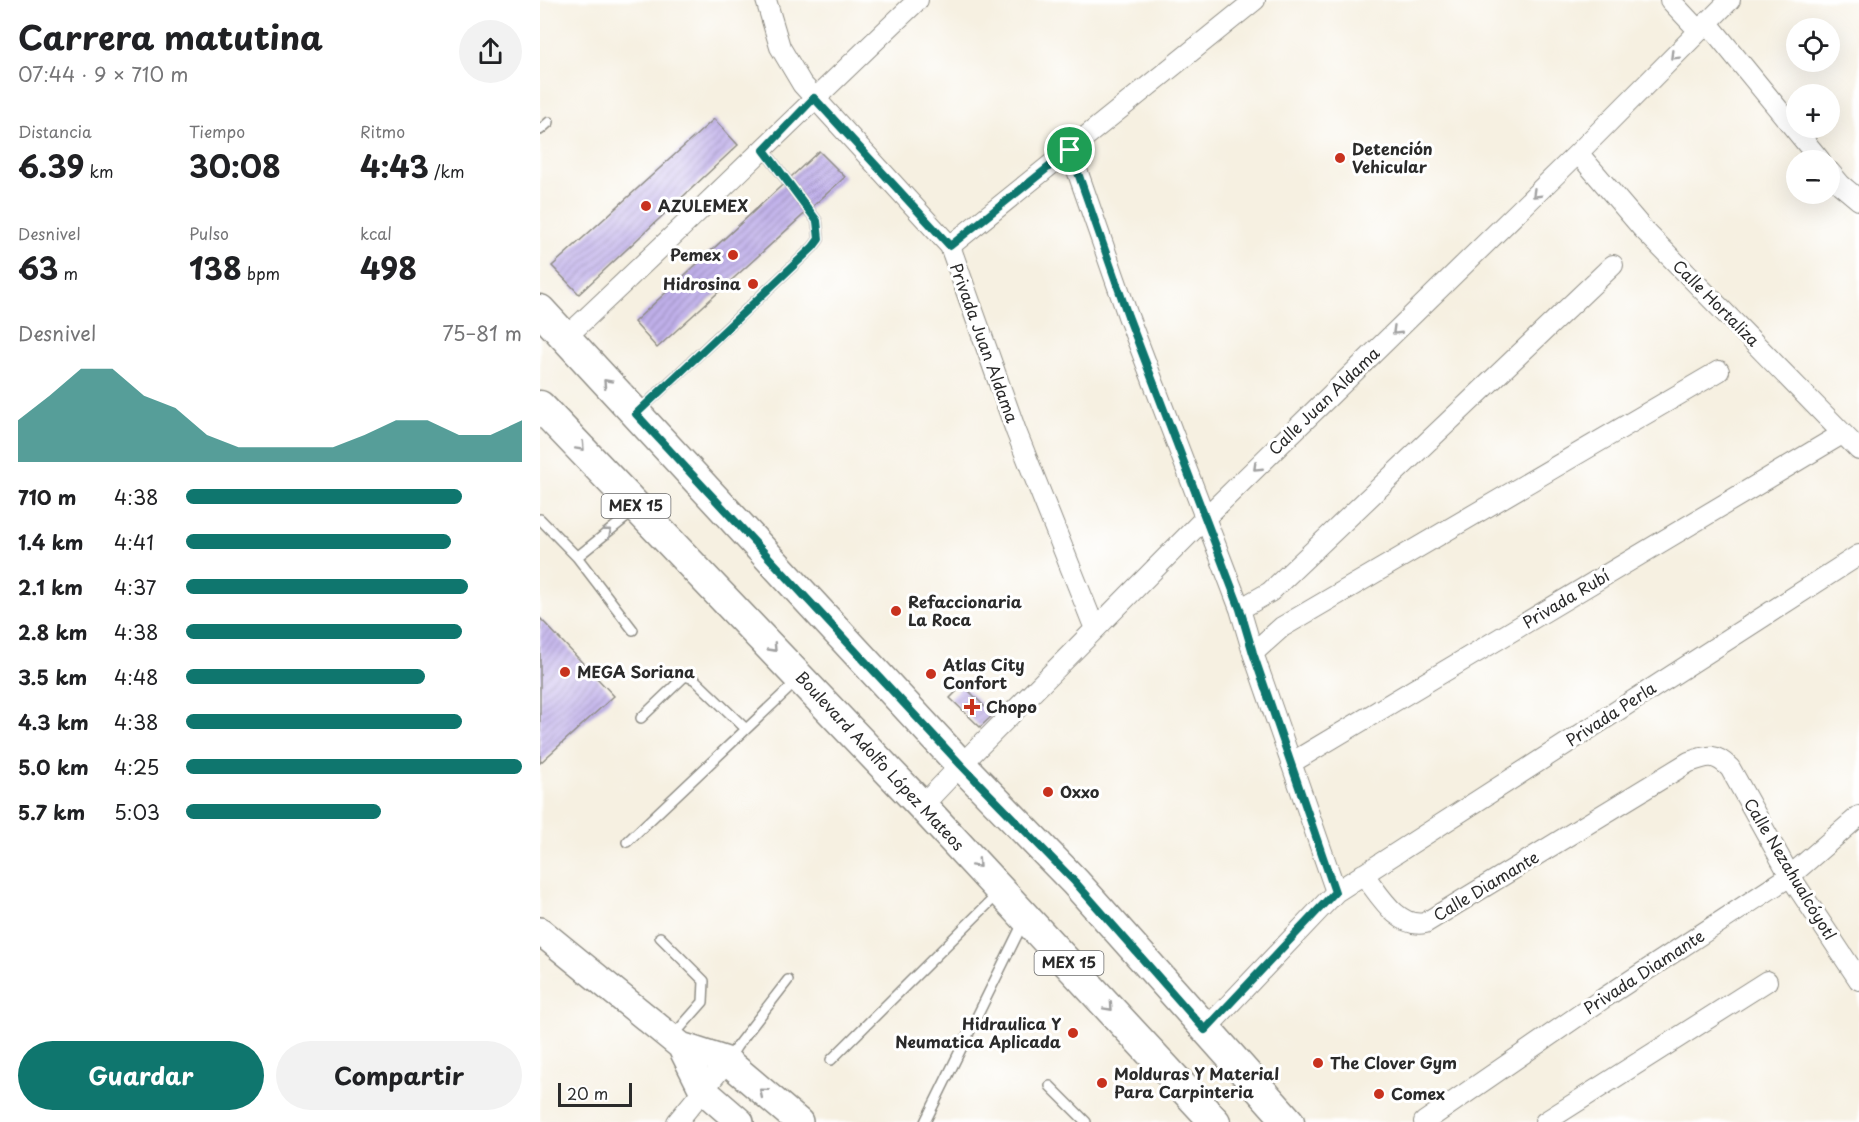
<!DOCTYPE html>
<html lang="es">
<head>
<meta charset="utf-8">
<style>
  :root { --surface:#fff; --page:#f2f2f2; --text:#202124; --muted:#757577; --accent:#0f766e }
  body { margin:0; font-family:"Playpen Sans",sans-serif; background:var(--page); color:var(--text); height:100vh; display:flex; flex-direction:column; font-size:22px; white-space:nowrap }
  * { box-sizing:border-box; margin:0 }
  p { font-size:20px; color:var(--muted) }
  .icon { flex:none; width:33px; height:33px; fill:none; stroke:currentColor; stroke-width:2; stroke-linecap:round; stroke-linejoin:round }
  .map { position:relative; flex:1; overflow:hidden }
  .details { display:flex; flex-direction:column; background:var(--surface); width:540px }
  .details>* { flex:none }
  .buttons { position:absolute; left:1246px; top:18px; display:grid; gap:12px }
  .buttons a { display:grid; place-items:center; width:54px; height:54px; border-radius:50%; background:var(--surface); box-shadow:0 6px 24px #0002; font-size:30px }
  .scale { position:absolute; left:18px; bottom:15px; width:74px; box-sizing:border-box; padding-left:6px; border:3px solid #2b2b2b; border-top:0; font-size:16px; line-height:21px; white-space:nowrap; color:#2b2b2b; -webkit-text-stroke:4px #fff; paint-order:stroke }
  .pin { position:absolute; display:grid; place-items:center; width:51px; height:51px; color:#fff; margin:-26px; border:3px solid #fff; border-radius:50%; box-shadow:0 2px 6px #0007 }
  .round { display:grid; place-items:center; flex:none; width:63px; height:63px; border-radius:32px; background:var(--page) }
  .overview { display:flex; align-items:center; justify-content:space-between; height:102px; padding:0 18px }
  h1 { font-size:33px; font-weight:700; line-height:45px }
  .metrics { display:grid; grid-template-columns:repeat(3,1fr); gap:9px; height:102px; padding:6px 18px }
  .metrics div { display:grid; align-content:center }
  .metrics b { font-size:30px; font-weight:700 }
  .metrics small { font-size:16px; font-weight:400 }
  .metrics p { font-size:16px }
  .chart { height:168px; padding:12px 18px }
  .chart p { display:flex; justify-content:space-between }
  .chart svg { width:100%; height:108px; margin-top:6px; fill:var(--accent); opacity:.7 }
  .button { display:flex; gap:12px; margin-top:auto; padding:12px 18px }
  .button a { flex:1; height:69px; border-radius:36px; background:var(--accent); color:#fff; font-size:24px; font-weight:700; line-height:69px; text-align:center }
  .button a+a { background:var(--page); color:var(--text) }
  ul { padding:0 18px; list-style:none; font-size:20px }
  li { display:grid; grid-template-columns:96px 72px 1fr; align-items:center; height:45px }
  li i { height:15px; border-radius:8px; background:var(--accent) }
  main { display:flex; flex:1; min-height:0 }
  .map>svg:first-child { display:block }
  .building { fill:url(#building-hatch) }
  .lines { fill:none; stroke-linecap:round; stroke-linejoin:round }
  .lane-casing { stroke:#908e86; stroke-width:12 }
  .street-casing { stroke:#908e86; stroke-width:22 }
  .secondary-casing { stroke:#908e86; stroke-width:30 }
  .primary-casing { stroke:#908e86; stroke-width:33 }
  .lane { stroke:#fff; stroke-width:9 }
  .street { stroke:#fff; stroke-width:20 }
  .secondary { stroke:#fff; stroke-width:27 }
  .primary { stroke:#fff; stroke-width:30 }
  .oneway { stroke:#a0a0a0 }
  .route-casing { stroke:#fff; stroke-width:12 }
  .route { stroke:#0f766e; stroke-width:8 }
  .poi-dot { fill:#c8321e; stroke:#fff; stroke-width:2 }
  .labels { text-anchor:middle; stroke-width:6; stroke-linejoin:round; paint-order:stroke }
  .shield { fill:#fff; stroke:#6b6b6b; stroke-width:1.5 }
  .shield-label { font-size:15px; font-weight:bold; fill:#2b2b2b }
  .poi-label { font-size:16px; font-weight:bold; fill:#2b2b2b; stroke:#fff; text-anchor:start }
  .street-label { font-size:16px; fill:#2b2b2b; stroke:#fff }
</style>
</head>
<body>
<main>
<section class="details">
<div class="overview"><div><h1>Carrera matutina</h1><p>07:44 · 9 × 710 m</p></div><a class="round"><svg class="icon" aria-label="share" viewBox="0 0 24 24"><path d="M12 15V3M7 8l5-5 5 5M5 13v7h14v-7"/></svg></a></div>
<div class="metrics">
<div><p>Distancia</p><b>6.39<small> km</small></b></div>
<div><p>Tiempo</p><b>30:08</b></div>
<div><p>Ritmo</p><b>4:43<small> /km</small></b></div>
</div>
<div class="metrics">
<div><p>Desnivel</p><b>63<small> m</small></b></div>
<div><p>Pulso</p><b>138<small> bpm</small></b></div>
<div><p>kcal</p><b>498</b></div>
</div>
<div class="chart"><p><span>Desnivel</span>75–81 m</p>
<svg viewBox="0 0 160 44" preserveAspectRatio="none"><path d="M0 44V27L10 17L20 6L30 6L40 17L50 22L60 33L70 38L80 38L90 38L100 38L110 33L120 27L130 27L140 33L150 33L160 27V44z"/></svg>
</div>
<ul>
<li><b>710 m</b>4:38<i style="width:82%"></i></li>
<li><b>1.4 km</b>4:41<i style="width:79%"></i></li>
<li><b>2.1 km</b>4:37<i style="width:84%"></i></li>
<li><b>2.8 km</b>4:38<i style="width:82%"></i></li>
<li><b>3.5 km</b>4:48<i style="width:71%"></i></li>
<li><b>4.3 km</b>4:38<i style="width:82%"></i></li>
<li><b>5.0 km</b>4:25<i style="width:100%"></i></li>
<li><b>5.7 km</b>5:03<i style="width:58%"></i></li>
</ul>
<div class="button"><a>Guardar</a><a>Compartir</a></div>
</section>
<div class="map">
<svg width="1319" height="1122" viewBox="0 0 1319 1122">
  <defs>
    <pattern id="building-hatch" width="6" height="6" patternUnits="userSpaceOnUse" patternTransform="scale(1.5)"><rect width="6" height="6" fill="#c0b0ea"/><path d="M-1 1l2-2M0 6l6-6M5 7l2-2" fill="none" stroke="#9c8fbe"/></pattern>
  </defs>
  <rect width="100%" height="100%" fill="#fff"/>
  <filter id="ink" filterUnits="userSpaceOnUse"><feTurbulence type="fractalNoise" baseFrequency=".0167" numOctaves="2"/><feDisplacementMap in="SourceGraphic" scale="12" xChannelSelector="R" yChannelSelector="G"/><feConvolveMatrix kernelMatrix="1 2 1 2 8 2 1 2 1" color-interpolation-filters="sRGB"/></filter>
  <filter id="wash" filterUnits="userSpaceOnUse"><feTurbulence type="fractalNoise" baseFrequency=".008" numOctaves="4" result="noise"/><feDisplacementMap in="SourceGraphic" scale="24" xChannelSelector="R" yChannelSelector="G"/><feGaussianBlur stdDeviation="1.35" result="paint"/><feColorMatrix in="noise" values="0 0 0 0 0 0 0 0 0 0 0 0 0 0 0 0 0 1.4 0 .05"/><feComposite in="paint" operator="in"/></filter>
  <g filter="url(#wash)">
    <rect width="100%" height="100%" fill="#f6f0e1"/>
    <g id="blocks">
      <path class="building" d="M 174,119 L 198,145 L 39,294 L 12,266 Z
        M 279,151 L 305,177 L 117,348 L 94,322 Z
        M 0,618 L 74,696 L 0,763 Z
        M 423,685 L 453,715 L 440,727 L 410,698 Z"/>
    </g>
  </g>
  <g filter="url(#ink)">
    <use href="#blocks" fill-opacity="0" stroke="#908e86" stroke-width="1.5"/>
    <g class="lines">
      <defs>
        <path id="lane" d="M 0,130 L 9,122
          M 100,410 L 273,247 L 279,239 L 277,221 L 224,150
          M 0,519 L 37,557 L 93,630
          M 37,557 L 94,511
          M 101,718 L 145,676 L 154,679 L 206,729
          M 87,842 L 257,681
          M 120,937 L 164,981 L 163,1002 L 133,1036
          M 188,1060 L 197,1046 L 248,980
          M 291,1060 L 458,894
          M 510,1086 L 546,1122
          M 385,1122 L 484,921"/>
        <path id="street" d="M 226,0 L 240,47 L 262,84 L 410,246 L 476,431 L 555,629
          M 1130,0 L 1159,31
          M 1167,22 L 1280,160
          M 530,150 L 588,316 L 700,609 L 713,653 L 796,892
          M 1038,153 L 1102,228 L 1319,450
          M 1290,172 L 1301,185 L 1319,200
          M 410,246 L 715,0
          M 25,338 C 144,227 260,112 378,0
          M 700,609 L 730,592 L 1073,265
          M 713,653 L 742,627 L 1179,371
          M 751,763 L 1302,434
          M 382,806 L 421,765 L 665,518 L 1038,153 L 1190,0
          M 823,874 C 838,892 857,929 885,923 L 1149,762 C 1169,755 1175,753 1190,768 L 1250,876 L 1319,980
          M 665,1030 L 796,892 L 1319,555
          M 137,1122 L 187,1061
          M 884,1122 L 1064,998 L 1250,876 L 1319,816
          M 1005,1122 L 1227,981"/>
        <path id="secondary" d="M 0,931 L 141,1046 L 187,1061 L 259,1122
          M 141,1046 L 163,1090 L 200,1122"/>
        <path id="primary" d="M 0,310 L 421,765 L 535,882 L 749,1122
          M 0,406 L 382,806 L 675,1122"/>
      </defs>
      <use href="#lane" class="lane-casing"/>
      <use href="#street" class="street-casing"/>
      <use href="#secondary" class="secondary-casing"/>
      <use href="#primary" class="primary-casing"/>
      <use href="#lane" class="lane"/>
      <use href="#street" class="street"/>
      <use href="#secondary" class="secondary"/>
      <use href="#primary" class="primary"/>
    </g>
    <defs><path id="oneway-chevron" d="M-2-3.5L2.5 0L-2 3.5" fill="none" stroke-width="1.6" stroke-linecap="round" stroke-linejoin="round" transform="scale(1.5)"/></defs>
    <g class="oneway">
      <use href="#oneway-chevron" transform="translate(1134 56) rotate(135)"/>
      <use href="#oneway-chevron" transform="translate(996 194) rotate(136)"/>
      <use href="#oneway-chevron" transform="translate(856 331) rotate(136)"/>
      <use href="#oneway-chevron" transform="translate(67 383) rotate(-133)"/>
      <use href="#oneway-chevron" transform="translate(41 447) rotate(47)"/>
      <use href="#oneway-chevron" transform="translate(717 467) rotate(136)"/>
      <use href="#oneway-chevron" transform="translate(68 532) rotate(-39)"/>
      <use href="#oneway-chevron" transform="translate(233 648) rotate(47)"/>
      <use href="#oneway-chevron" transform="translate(437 864) rotate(47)"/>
      <use href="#oneway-chevron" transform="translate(569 1007) rotate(47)"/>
      <use href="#oneway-chevron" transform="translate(223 1092) rotate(-140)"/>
    </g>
  </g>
  <g class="lines" filter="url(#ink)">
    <defs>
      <path id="route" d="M 274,98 L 410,246 L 530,150 L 588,316 L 700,609 L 713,653 L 795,892 L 665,1030 L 535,882 L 421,765 L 96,414 L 273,247 L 279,239 L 277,221 L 224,150 Z"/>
    </defs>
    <use href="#route" class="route-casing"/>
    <use href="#route" class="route"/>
  </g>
  <g class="poi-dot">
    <circle cx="800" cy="158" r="6"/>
    <circle cx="106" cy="206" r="6"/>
    <circle cx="193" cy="255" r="6"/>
    <circle cx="213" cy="284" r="6"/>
    <circle cx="356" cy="611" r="6"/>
    <circle cx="25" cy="672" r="6"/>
    <circle cx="391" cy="674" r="6"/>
    <path d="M429 698h6v6h6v6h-6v6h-6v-6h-6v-6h6z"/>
    <circle cx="508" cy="792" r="6"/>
    <circle cx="533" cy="1033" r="6"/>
    <circle cx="778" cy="1063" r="6"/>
    <circle cx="562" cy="1083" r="6"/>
    <circle cx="839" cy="1094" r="6"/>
  </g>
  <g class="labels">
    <g class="shield">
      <rect x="61.5" y="494" width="69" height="24" rx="4.5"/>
      <rect x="494.5" y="951" width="69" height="24" rx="4.5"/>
    </g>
    <g class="shield-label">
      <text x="96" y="511">MEX 15</text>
      <text x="529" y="968">MEX 15</text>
    </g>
    <g class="poi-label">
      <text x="812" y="155">Detención<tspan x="812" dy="18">Vehicular</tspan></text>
      <text x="118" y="212">AZULEMEX</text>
      <text x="181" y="261" text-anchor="end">Pemex</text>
      <text x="201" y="290" text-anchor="end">Hidrosina</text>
      <text x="368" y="608">Refaccionaria<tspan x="368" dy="18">La Roca</tspan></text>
      <text x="403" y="671">Atlas City<tspan x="403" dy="18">Confort</tspan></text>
      <text x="37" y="678">MEGA Soriana</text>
      <text x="446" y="713">Chopo</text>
      <text x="520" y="798">Oxxo</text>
      <text x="521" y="1030" text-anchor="end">Hidraulica Y<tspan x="521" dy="18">Neumatica Aplicada</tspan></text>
      <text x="790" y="1069">The Clover Gym</text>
      <text x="574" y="1080">Molduras Y Material<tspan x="574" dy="18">Para Carpinteria</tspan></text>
      <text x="851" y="1100">Comex</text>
    </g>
    <g class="street-label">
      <text transform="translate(1176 303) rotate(45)" y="6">Calle Hortaliza</text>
      <text transform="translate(444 343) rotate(70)" y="6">Privada Juan Aldama</text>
      <text transform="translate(784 401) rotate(-44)" y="6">Calle Juan Aldama</text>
      <text transform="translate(1026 599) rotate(-31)" y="6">Privada Rubí</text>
      <text transform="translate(1071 714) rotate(-33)" y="6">Privada Perla</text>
      <text transform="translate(340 761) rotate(47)" y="6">Boulevard Adolfo López Mateos</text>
      <text transform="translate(1250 869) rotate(59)" y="6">Calle Nezahualcóyotl</text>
      <text transform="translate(946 886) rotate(-31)" y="6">Calle Diamante</text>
      <text transform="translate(1104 972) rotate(-33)" y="6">Privada Diamante</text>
    </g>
  </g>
</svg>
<div class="buttons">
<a><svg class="icon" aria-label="locate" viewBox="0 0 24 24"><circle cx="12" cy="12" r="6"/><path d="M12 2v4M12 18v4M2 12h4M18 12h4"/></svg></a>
<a>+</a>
<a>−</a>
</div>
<div class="scale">20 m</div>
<div class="pin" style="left:530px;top:150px;background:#1e9e55"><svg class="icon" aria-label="arrive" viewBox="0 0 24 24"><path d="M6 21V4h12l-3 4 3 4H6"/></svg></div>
</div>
</main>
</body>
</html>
